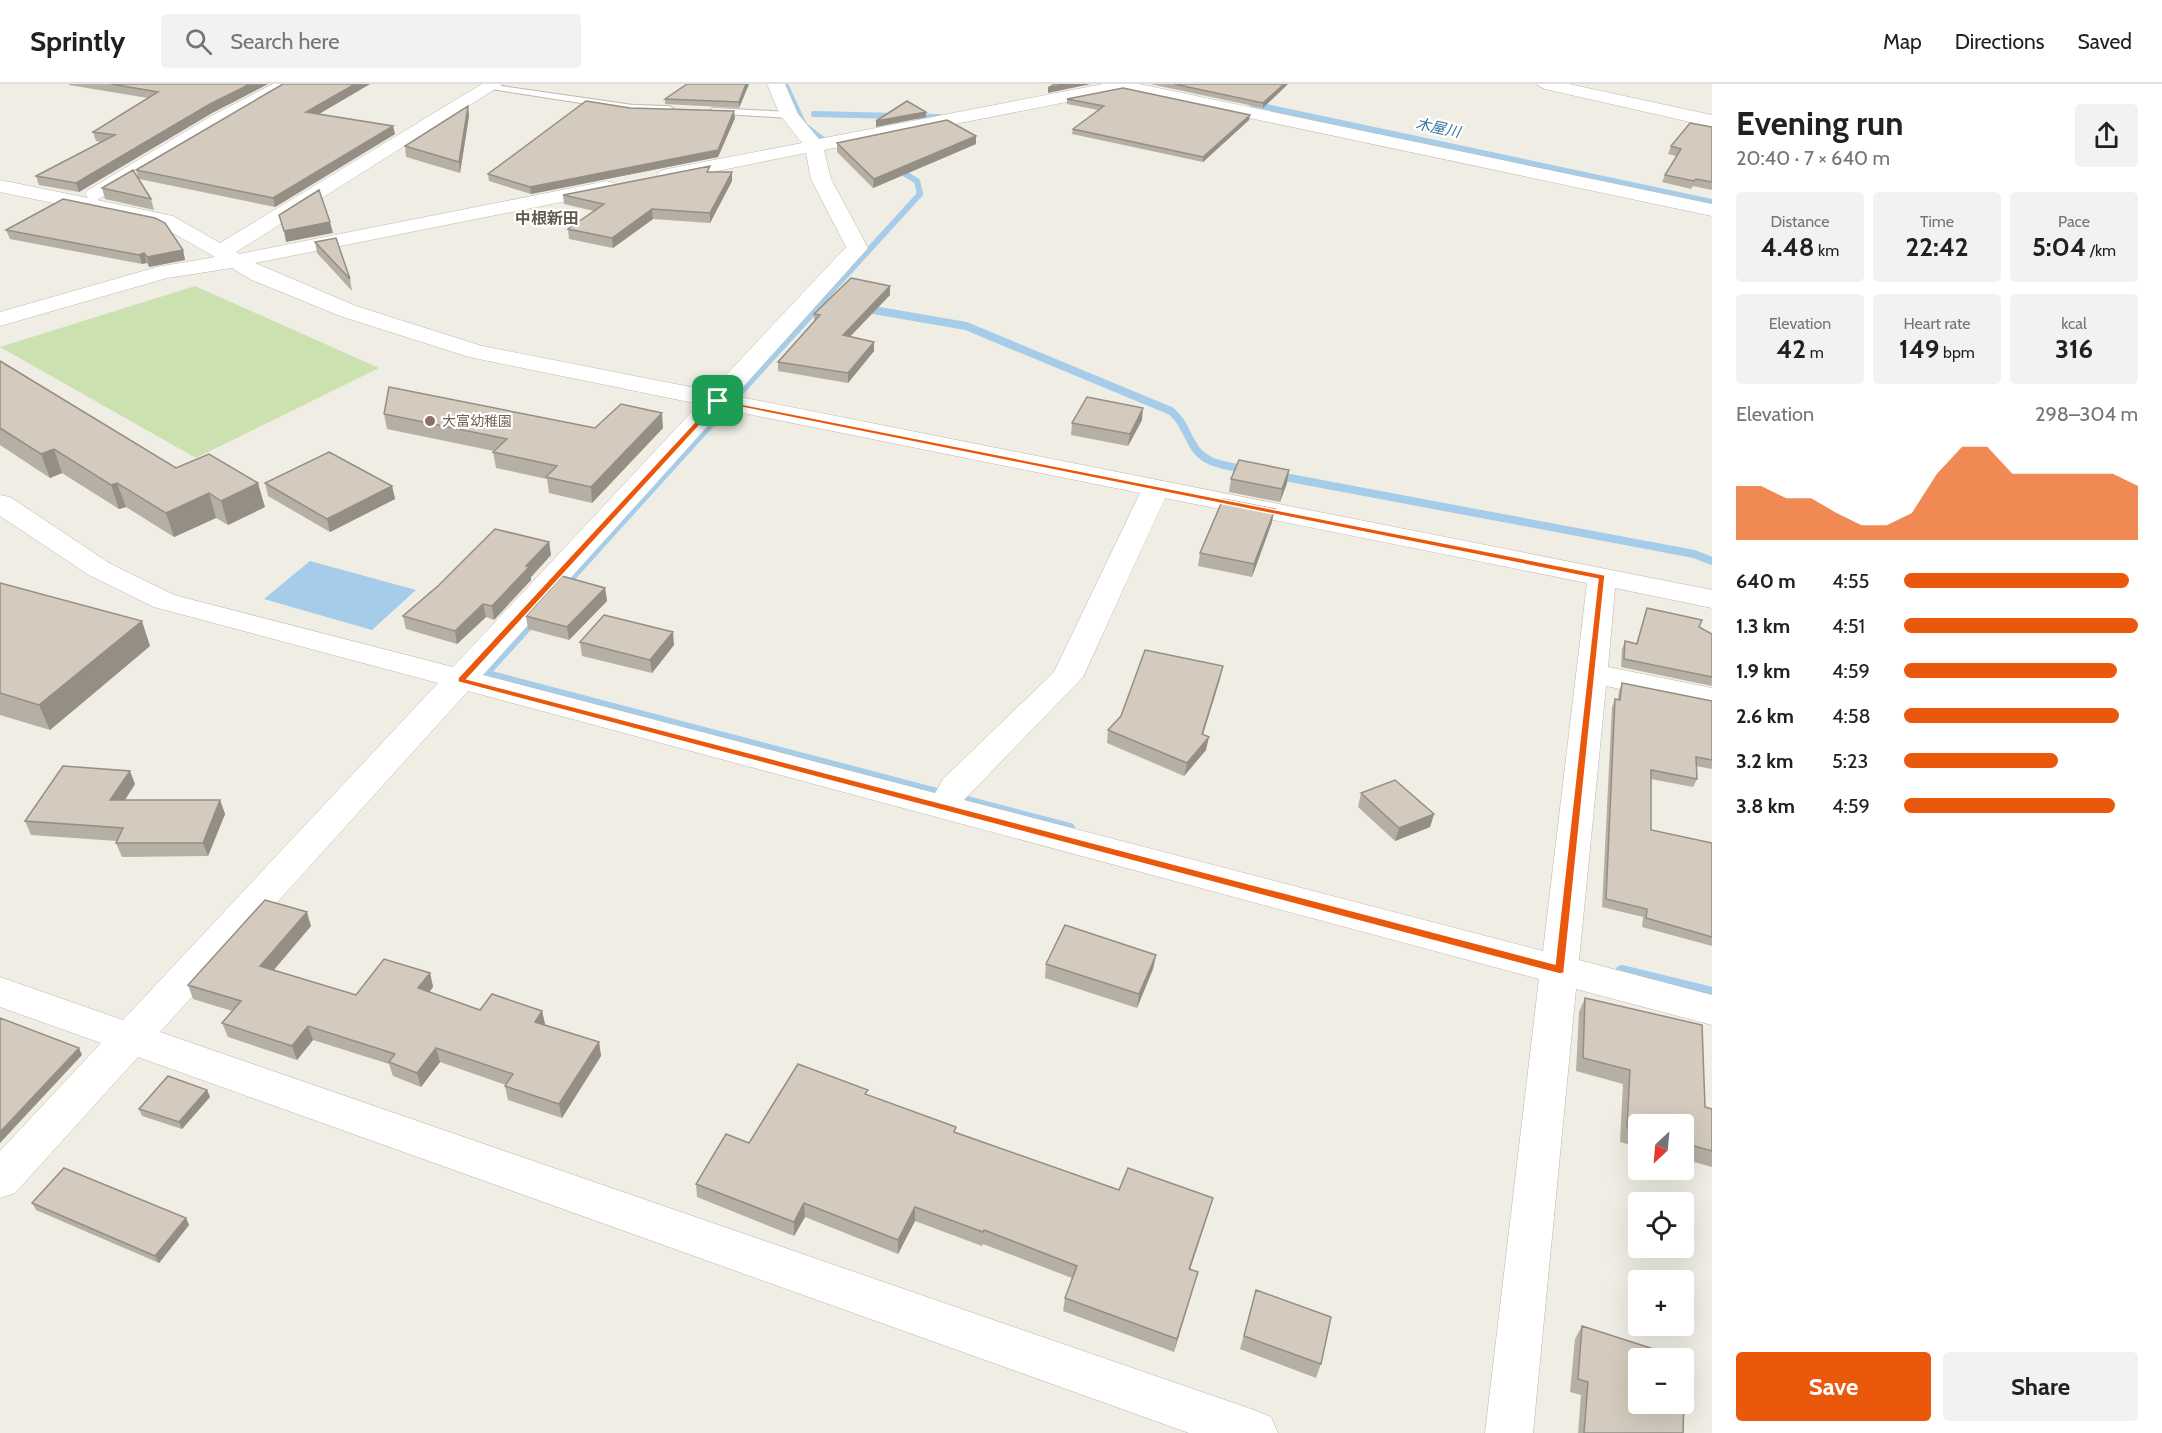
<!DOCTYPE html>
<html lang="en">
<head>
<meta charset="utf-8">
<style>
  :root { --surface:#fff; --page:#f2f2f2; --text:#202124; --muted:#757577; --line:#e0e0e0; --accent:#ea580c }
  body { margin:0; font-family:Cabin,"Noto Sans JP",sans-serif; background:var(--page); color:var(--text); height:100vh; display:flex; flex-direction:column; font-size:22px; white-space:nowrap }
  * { box-sizing:border-box; margin:0 }
  p { font-size:20px; color:var(--muted) }
  .icon { flex:none; width:33px; height:33px; fill:none; stroke:currentColor; stroke-width:2; stroke-linecap:round; stroke-linejoin:round }
  .map { position:relative; flex:1; overflow:hidden }
  .sheet { display:flex; flex-direction:column; background:var(--surface); width:450px }
  .sheet>* { flex:none }
  .needle { width:39px; rotate:206deg }
  .fabs { position:absolute; left:1628px; top:1030px; display:grid; gap:12px }
  .fabs a { display:grid; place-items:center; width:66px; height:66px; border-radius:6px; background:var(--surface); box-shadow:0 6px 24px #0002; font-size:30px }
  .pin { position:absolute; display:grid; place-items:center; width:51px; height:51px; color:#fff; margin:-26px; border-radius:12px; box-shadow:0 3px 9px #0006 }
  .round { display:grid; place-items:center; flex:none; width:63px; height:63px; border-radius:6px; background:var(--page) }
  .head { display:flex; align-items:center; justify-content:space-between; height:102px; padding:0 24px }
  h1 { font-size:33px; font-weight:700; line-height:45px }
  .figures { display:grid; grid-template-columns:repeat(3,1fr); gap:9px; height:102px; padding:6px 24px }
  .figures div { display:grid; align-content:center; border-radius:6px; background:var(--page); text-align:center }
  .figures b { font-size:26px; font-weight:700 }
  .figures small { font-size:16px; font-weight:400 }
  .figures p { font-size:16px }
  .chart { height:168px; padding:12px 24px }
  .chart p { display:flex; justify-content:space-between }
  .chart svg { width:100%; height:108px; margin-top:6px; fill:var(--accent); opacity:.7 }
  .action { display:flex; gap:12px; margin-top:auto; padding:12px 24px }
  .action a { flex:1; height:69px; border-radius:6px; background:var(--accent); color:#fff; font-size:24px; font-weight:700; line-height:69px; text-align:center }
  .action a+a { background:var(--page); color:var(--text) }
  ul { padding:0 24px; list-style:none; font-size:20px }
  li { display:grid; grid-template-columns:96px 72px 1fr; align-items:center; height:45px }
  li i { height:15px; border-radius:8px; background:var(--accent) }
  header { display:flex; align-items:center; gap:36px; box-sizing:border-box; height:84px; padding:0 30px; background:var(--surface); border-bottom:2px solid var(--line) }
  header strong { font-size:28px }
  nav { display:flex; gap:33px; margin-inline-start:auto; font-size:21px }
  .search { width:420px; height:54px; background:var(--page); display:flex; align-items:center; gap:15px; box-sizing:border-box; padding:0 21px; border-radius:6px; color:var(--muted); font-size:22px }
  main { display:flex; flex:1; min-height:0 }
  .map>svg:first-child { display:block }
  .green { fill:#cbe2b0 }
  .water { fill:#a5cde9 }
  .lines { fill:none; stroke-linecap:round; stroke-linejoin:round }
  .stream-far3 { stroke:#a5cde9; stroke-width:6 }
  .stream-far2 { stroke:#a5cde9; stroke-width:8 }
  .stream-far1 { stroke:#a5cde9; stroke-width:10 }
  .stream { stroke:#a5cde9; stroke-width:14 }
  .lane-casing { stroke:#beb7ab; stroke-width:2 }
  .street-casing { stroke:#beb7ab; stroke-width:1 }
  .lane { fill:#fff; fill-rule:evenodd }
  .street { fill:#fff; fill-rule:evenodd }
  .wall { fill:#b6afa3 }
  .shaded-wall { fill:#948e85 }
  .building { fill:#d4cbbe; stroke:#948e85; stroke-width:1.5; fill-rule:evenodd }
  .route { fill:#ea580c; stroke:#fff; stroke-width:1.5; fill-rule:evenodd }
  .education-dot { fill:#8d6e63; stroke:#fff; stroke-width:2 }
  .labels { text-anchor:middle; stroke-width:4.5; stroke-linejoin:round; paint-order:stroke }
  .far-education-label { font-size:14px; fill:#785e54; stroke:#fff; text-anchor:start }
  .far-water-label { font-size:15px; font-style:italic; fill:#3876a4; stroke:#fff }
  .far-quarter-label { font-size:16px; font-weight:bold; fill:#645b4d; stroke:#fff }
</style>
</head>
<body>
<header>
<strong>Sprintly</strong>
<div class="search"><svg class="icon" aria-label="search" viewBox="0 0 24 24"><circle cx="10" cy="10" r="6"/><path d="M15 15l6 6"/></svg>Search here</div>
<nav><a>Map</a><a>Directions</a><a>Saved</a></nav>
</header>
<main>
<div class="map">
<svg width="1712" height="1349" viewBox="0 0 1712 1349">
  <rect width="100%" height="100%" fill="#f0ede4"/>
  <path class="green" d="M 195,202 L 379,284 L 196,374 L 0,263 Z"/>
  <path class="water" d="M 310,477 L 416,506 L 372,546 L 264,515 Z"/>
  <g class="lines">
    <path class="stream-far3" d="M 785,0 L 804,41 L 822,55
      M 1252,20 L 1712,118
      M 814,30 L 939,33
      M 822,217 L 841,220
      M 817,223 L 920,110 L 917,97 L 897,85"/>
    <path class="stream-far2" d="M 862,224 L 966,242 L 1171,327 C 1182,336 1185,347 1192,359 C 1202,381 1229,382 1250,386
      M 738,310 L 819,221
      M 1274,391 L 1694,470 L 1712,477
      M 561,505 L 722,327"/>
    <path class="stream-far1" d="M 537,532 L 484,590 L 1070,744"/>
    <path class="stream" d="M 1622,888 L 1712,910"/>
    <defs>
      <path id="lane" d="M 488,0 L 633,21 L 669,22 L 674,25 L 669,28 L 633,27 L 491,5 L 488,4 Z
        M 713,24 L 789,28 L 794,31 L 789,34 L 710,29 L 708,27 Z"/>
      <path id="street" d="M 273,0 L 295,0 L 97,116 L 173,132 L 220,159 L 482,0 L 503,0 L 236,168 L 239,170 L 607,97 L 614,99 L 617,103 L 614,107 L 607,109 L 255,179 L 356,222 L 482,262 L 711,307 L 846,163 L 811,95 L 806,69 L 667,97 L 660,95 L 657,91 L 660,87 L 667,85 L 802,59 L 780,31 L 767,0 L 785,0 L 798,30 L 819,55 L 1103,0 L 1139,0 L 1712,120 L 1712,132 L 1122,7 L 824,66 L 831,95 L 868,164 L 735,312 L 1712,506 L 1712,524 L 1615,504 L 1608,583 L 1712,604 L 1712,624 L 1606,602 L 1579,876 L 1712,911 L 1712,941 L 1576,905 L 1533,1349 L 1485,1349 L 1539,895 L 468,607 L 160,948 L 1254,1326 L 1271,1333 L 1278,1349 L 1189,1349 L 138,973 L 15,1109 L 0,1114 L 0,1067 L 101,959 L 0,923 L 0,893 L 123,936 L 438,599 L 154,523 L 89,491 L 0,432 L 0,411 L 10,413 L 109,479 L 174,511 L 453,583 L 699,320 L 469,273 L 340,232 L 252,196 L 232,184 L 167,194 L 0,242 L 0,228 L 157,183 L 215,173 L 159,141 L 0,108 L 0,96 L 88,114 L 85,110 L 88,106 L 213,31 ZM 723,325 L 1140,409 L 1054,588 L 943,695 L 935,709 L 483,591 ZM 1165,414 L 1587,499 L 1543,867 L 964,716 L 1083,593 Z
        M 1536,0 L 1569,0 L 1712,31 L 1712,43 L 1545,5 Z"/>
    </defs>
    <use href="#lane" class="lane-casing"/>
    <use href="#street" class="street-casing"/>
    <use href="#lane" class="lane"/>
    <use href="#street" class="street"/>
  </g>
  <path class="wall" d="M 69,0 L 268,0 L 212,29 L 79,108 L 39,101 L 36,92 L 102,58 L 96,57 L 93,48 L 148,14 L 69,1 Z
    M 283,0 L 370,0 L 319,30 L 395,50 L 275,123 L 139,95 L 151,115 L 154,126 L 105,115 L 102,104 L 138,94 L 136,86 Z
    M 749,0 L 739,24 L 665,20 L 665,15 Z
    M 1150,0 L 1288,0 L 1263,24 Z
    M 1067,15 L 1249,36 L 1203,78 L 1072,50 L 1073,45 L 1098,26 L 1067,20 Z
    M 468,22 L 469,32 L 460,89 L 406,73 L 405,62 Z
    M 630,24 L 735,34 L 718,73 L 531,110 L 489,97 L 488,90 Z
    M 1712,43 L 1712,106 L 1693,102 L 1691,105 L 1662,98 L 1665,91 L 1676,72 L 1668,70 L 1671,62 Z
    M 837,59 L 976,60 L 873,104 L 837,68 Z
    M 710,88 L 732,97 L 710,139 L 653,135 L 613,164 L 569,155 L 568,145 L 594,127 L 564,120 L 563,111 Z
    M 6,146 L 183,166 L 185,176 L 149,183 L 147,179 L 142,180 L 10,155 Z
    M 315,158 L 350,195 L 352,207 L 317,169 Z
    M 890,211 L 850,252 L 874,258 L 874,267 L 848,299 L 778,287 L 778,278 L 814,237 L 814,230 Z
    M 0,277 L 176,384 L 265,423 L 228,441 L 216,434 L 174,453 L 126,423 L 119,425 L 62,389 L 50,394 L 0,361 Z
    M 384,330 L 595,344 L 663,344 L 592,419 L 549,409 L 547,395 L 496,384 L 493,368 L 494,367 L 387,345 Z
    M 1142,336 L 1128,362 L 1071,351 L 1072,339 Z
    M 1231,395 L 1287,399 L 1280,418 L 1229,408 Z
    M 265,399 L 392,402 L 395,415 L 330,448 L 268,412 Z
    M 1272,438 L 1252,493 L 1198,482 L 1200,469 Z
    M 549,458 L 551,471 L 531,493 L 531,496 L 494,536 L 486,533 L 457,560 L 406,545 L 403,532 Z
    M 0,499 L 150,562 L 50,646 L 0,631 Z
    M 605,504 L 607,517 L 569,556 L 528,545 L 526,532 Z
    M 1647,524 L 1699,543 L 1712,550 L 1712,602 L 1621,583 L 1622,565 L 1625,557 L 1636,560 Z
    M 580,558 L 674,561 L 652,589 L 582,572 Z
    M 1220,595 L 1203,650 L 1206,666 L 1184,692 L 1107,659 L 1108,646 Z
    M 1622,599 L 1712,617 L 1712,685 L 1696,682 L 1697,695 L 1693,703 L 1651,695 L 1651,746 L 1712,759 L 1712,862 L 1642,843 L 1643,833 L 1602,823 L 1612,623 L 1615,615 L 1618,615 L 1619,607 Z
    M 135,700 L 125,716 L 220,716 L 225,730 L 208,772 L 122,773 L 116,759 L 117,757 L 31,751 L 25,737 Z
    M 1361,709 L 1434,730 L 1430,743 L 1395,757 L 1358,723 Z
    M 311,842 L 274,886 L 356,911 L 430,889 L 433,903 L 429,908 L 480,926 L 542,927 L 545,941 L 599,958 L 601,972 L 562,1034 L 508,1016 L 505,1002 L 506,1001 L 440,978 L 421,1003 L 393,992 L 389,980 L 313,956 L 297,976 L 228,953 L 222,939 L 232,927 L 193,915 L 188,901 Z
    M 1156,871 L 1153,885 L 1137,924 L 1045,894 L 1046,880 Z
    M 1585,914 L 1705,1023 L 1712,1025 L 1712,1083 L 1683,1075 L 1683,1041 L 1638,1041 L 1638,1063 L 1620,1058 L 1623,1000 L 1576,987 L 1579,928 Z
    M 207,1006 L 210,1013 L 182,1045 L 142,1032 L 139,1025 Z
    M 868,1011 L 956,1048 L 1119,1106 L 1213,1114 L 1209,1127 L 1190,1185 L 1198,1188 L 1174,1268 L 1063,1227 L 1065,1214 L 1072,1194 L 983,1160 L 982,1162 L 915,1137 L 898,1170 L 805,1133 L 794,1152 L 697,1113 L 696,1100 L 749,1059 Z
    M 32,1119 L 186,1134 L 189,1141 L 159,1179 L 36,1126 Z
    M 1256,1206 L 1321,1280 L 1316,1294 L 1240,1265 Z
    M 1582,1242 L 1683,1349 L 1578,1349 L 1581,1311 L 1570,1308 L 1575,1255 Z"/>
  <path class="shaded-wall" d="M 250,0 L 268,0 L 212,29 L 79,108 L 76,99 L 210,20 Z
    M 355,0 L 370,0 L 307,37 L 306,28 Z
    M 746,0 L 749,0 L 739,24 L 739,18 Z
    M 1066,0 L 1091,0 L 1048,9 L 1048,4 Z
    M 1284,0 L 1288,0 L 1263,24 L 1263,19 Z
    M 468,22 L 469,32 L 460,89 L 459,78 Z
    M 734,27 L 735,34 L 718,73 L 531,110 L 530,103 Z
    M 926,28 L 926,33 L 876,43 L 876,37 Z
    M 1250,31 L 1249,36 L 1203,78 L 1203,73 Z
    M 393,42 L 395,50 L 275,123 L 273,114 Z
    M 976,52 L 976,60 L 873,104 L 874,95 Z
    M 732,88 L 732,97 L 710,139 L 710,129 Z
    M 652,125 L 653,135 L 613,164 L 612,154 Z
    M 330,138 L 333,149 L 286,158 L 284,147 Z
    M 183,166 L 185,176 L 149,183 L 147,173 Z
    M 144,169 L 147,179 L 142,180 L 139,171 Z
    M 890,202 L 890,211 L 843,260 L 843,251 Z
    M 874,258 L 874,267 L 848,299 L 848,289 Z
    M 1143,324 L 1142,336 L 1128,362 L 1130,350 Z
    M 662,329 L 663,344 L 592,419 L 591,403 Z
    M 54,365 L 62,389 L 50,394 L 41,370 Z
    M 1289,386 L 1287,399 L 1280,418 L 1282,405 Z
    M 117,399 L 126,423 L 119,425 L 111,401 Z
    M 258,399 L 265,423 L 228,441 L 221,417 Z
    M 392,402 L 395,415 L 330,448 L 327,435 Z
    M 209,409 L 216,434 L 174,453 L 166,429 Z
    M 1275,425 L 1272,438 L 1252,493 L 1254,480 Z
    M 549,458 L 551,471 L 531,493 L 531,496 L 494,536 L 492,522 L 526,482 Z
    M 605,504 L 607,517 L 569,556 L 567,543 Z
    M 483,520 L 486,533 L 457,560 L 455,547 Z
    M 142,537 L 150,562 L 50,646 L 39,621 Z
    M 673,548 L 674,561 L 652,589 L 650,576 Z
    M 1223,582 L 1220,595 L 1199,663 L 1202,650 Z
    M 1209,653 L 1206,666 L 1184,692 L 1187,679 Z
    M 130,687 L 135,700 L 116,730 L 110,716 Z
    M 220,716 L 225,730 L 208,772 L 203,759 Z
    M 1434,730 L 1430,743 L 1395,757 L 1399,744 Z
    M 307,828 L 311,842 L 265,896 L 260,882 Z
    M 1156,871 L 1153,885 L 1137,924 L 1139,910 Z
    M 430,889 L 433,903 L 422,918 L 418,904 Z
    M 542,927 L 545,940 L 537,952 L 535,938 Z
    M 308,942 L 313,956 L 297,976 L 292,962 Z
    M 599,958 L 601,972 L 562,1034 L 559,1020 Z
    M 79,964 L 82,971 L 0,1059 L 0,1048 Z
    M 436,964 L 440,978 L 421,1003 L 417,989 Z
    M 207,1006 L 210,1013 L 182,1045 L 179,1038 Z
    M 1213,1114 L 1209,1127 L 1186,1198 L 1189,1185 Z
    M 804,1119 L 805,1133 L 794,1152 L 794,1138 Z
    M 915,1123 L 915,1137 L 898,1170 L 898,1156 Z
    M 186,1134 L 189,1141 L 159,1179 L 155,1172 Z
    M 1198,1188 L 1194,1201 L 1174,1268 L 1177,1255 Z"/>
  <path class="building" d="M 111,0 L 250,0 L 210,20 L 76,99 L 36,92 L 115,51 L 93,48 L 158,8 Z
    M 283,0 L 355,0 L 306,28 L 393,42 L 273,114 L 136,86 Z
    M 687,0 L 746,0 L 739,18 L 665,15 Z
    M 1055,0 L 1066,0 L 1048,4 Z
    M 1174,0 L 1284,0 L 1263,19 Z
    M 1123,4 L 1250,31 L 1203,73 L 1073,45 L 1104,22 L 1067,15 Z
    M 586,17 L 630,24 L 734,27 L 718,66 L 530,103 L 488,90 Z
    M 907,17 L 926,28 L 876,37 Z
    M 468,22 L 459,78 L 405,62 Z
    M 947,36 L 976,52 L 874,95 L 837,59 Z
    M 1690,39 L 1712,43 L 1712,98 L 1696,95 L 1694,97 L 1665,91 L 1681,65 L 1671,62 Z
    M 710,82 L 707,88 L 732,88 L 710,129 L 652,125 L 612,154 L 568,145 L 604,120 L 563,111 Z
    M 133,86 L 151,115 L 102,104 Z
    M 319,106 L 330,138 L 284,147 L 279,131 Z
    M 63,115 L 155,134 L 165,139 L 183,166 L 147,173 L 144,169 L 139,171 L 6,146 Z
    M 336,154 L 350,195 L 315,158 Z
    M 851,194 L 890,202 L 843,251 L 874,258 L 848,289 L 778,278 L 820,231 L 814,230 Z
    M 0,277 L 176,384 L 209,370 L 258,399 L 221,417 L 209,409 L 166,429 L 117,399 L 111,401 L 54,365 L 41,370 L 0,344 Z
    M 389,303 L 595,344 L 621,320 L 662,329 L 591,403 L 546,393 L 557,382 L 493,368 L 507,355 L 384,330 Z
    M 1087,313 L 1143,324 L 1130,350 L 1072,339 Z
    M 329,368 L 392,402 L 327,435 L 265,399 Z
    M 1239,376 L 1289,386 L 1282,405 L 1231,395 Z
    M 1223,415 L 1275,425 L 1254,480 L 1200,469 Z
    M 495,445 L 549,458 L 526,482 L 529,483 L 492,522 L 483,520 L 455,547 L 403,532 L 439,501 Z
    M 562,492 L 605,504 L 567,543 L 526,532 Z
    M 0,499 L 142,537 L 39,621 L 0,609 Z
    M 1647,524 L 1702,536 L 1699,543 L 1712,550 L 1712,593 L 1624,575 L 1625,557 L 1637,560 Z
    M 604,531 L 673,548 L 650,576 L 580,558 Z
    M 1145,566 L 1223,582 L 1202,650 L 1209,653 L 1187,679 L 1108,646 L 1121,632 Z
    M 1622,599 L 1712,617 L 1712,676 L 1696,673 L 1697,695 L 1651,686 L 1651,746 L 1712,759 L 1712,853 L 1646,834 L 1647,825 L 1606,815 L 1615,615 L 1620,616 Z
    M 63,682 L 130,687 L 110,716 L 220,716 L 203,759 L 116,759 L 123,744 L 25,737 Z
    M 1395,696 L 1434,730 L 1399,744 L 1361,709 Z
    M 265,816 L 307,828 L 260,882 L 356,911 L 384,875 L 430,889 L 418,904 L 480,926 L 492,910 L 542,927 L 535,938 L 599,958 L 559,1020 L 505,1002 L 513,990 L 436,964 L 417,989 L 389,978 L 395,970 L 308,942 L 292,962 L 222,939 L 241,917 L 188,901 Z
    M 1065,841 L 1156,871 L 1139,910 L 1046,880 Z
    M 1585,914 L 1702,941 L 1705,1023 L 1712,1025 L 1712,1067 L 1683,1059 L 1683,1041 L 1638,1041 L 1638,1047 L 1627,1044 L 1630,986 L 1583,974 Z
    M 0,934 L 79,964 L 0,1048 Z
    M 798,980 L 868,1006 L 865,1010 L 956,1043 L 954,1048 L 1119,1106 L 1128,1084 L 1213,1114 L 1189,1185 L 1198,1188 L 1177,1255 L 1065,1214 L 1077,1182 L 984,1146 L 983,1148 L 915,1123 L 898,1156 L 804,1119 L 794,1138 L 696,1100 L 726,1050 L 749,1059 Z
    M 168,992 L 207,1006 L 179,1038 L 139,1025 Z
    M 64,1084 L 186,1134 L 155,1172 L 32,1119 Z
    M 1256,1206 L 1331,1233 L 1321,1280 L 1244,1252 Z
    M 1582,1242 L 1685,1275 L 1683,1349 L 1584,1349 L 1588,1298 L 1578,1295 ZM 1638,1275 L 1683,1275 L 1683,1320 L 1638,1320 Z"/>
  <path class="route" d="M 716,315 L 1605,491 L 1564,889 L 1560,890 L 458,598 L 458,594 ZM 720,319 L 1598,495 L 1555,880 L 467,595 Z"/>
  <circle class="education-dot" cx="430" cy="337" r="6"/>
  <g class="labels">
    <g class="far-education-label">
      <text x="442" y="342">大富幼稚園</text>
    </g>
    <g class="far-water-label">
      <text transform="translate(1438 44) rotate(12)" y="5">木屋川</text>
    </g>
    <g class="far-quarter-label">
      <text x="547" y="140">中根新田</text>
    </g>
  </g>
</svg>
<div class="fabs">
<a><svg class="needle" viewBox="-14 -14 28 28"><path d="M0-13l5 13h-10z" fill="#e53935"/><path d="M0 13l5-13h-10z" fill="#757577"/></svg></a>
<a><svg class="icon" aria-label="locate" viewBox="0 0 24 24"><circle cx="12" cy="12" r="6"/><path d="M12 2v4M12 18v4M2 12h4M18 12h4"/></svg></a>
<a>+</a>
<a>−</a>
</div>
<div class="pin" style="left:718px;top:317px;background:#1e9e55"><svg class="icon" aria-label="arrive" viewBox="0 0 24 24"><path d="M6 21V4h12l-3 4 3 4H6"/></svg></div>
</div>
<section class="sheet">
<div class="head"><div><h1>Evening run</h1><p>20:40 · 7 × 640 m</p></div><a class="round"><svg class="icon" aria-label="share" viewBox="0 0 24 24"><path d="M12 15V3M7 8l5-5 5 5M5 13v7h14v-7"/></svg></a></div>
<div class="figures">
<div><p>Distance</p><b>4.48<small> km</small></b></div>
<div><p>Time</p><b>22:42</b></div>
<div><p>Pace</p><b>5:04<small> /km</small></b></div>
</div>
<div class="figures">
<div><p>Elevation</p><b>42<small> m</small></b></div>
<div><p>Heart rate</p><b>149<small> bpm</small></b></div>
<div><p>kcal</p><b>316</b></div>
</div>
<div class="chart"><p><span>Elevation</span>298–304 m</p>
<svg viewBox="0 0 160 44" preserveAspectRatio="none"><path d="M0 44V22L10 22L20 27L30 27L40 33L50 38L60 38L70 33L80 17L90 6L100 6L110 17L120 17L130 17L140 17L150 17L160 22V44z"/></svg>
</div>
<ul>
<li><b>640 m</b>4:55<i style="width:96%"></i></li>
<li><b>1.3 km</b>4:51<i style="width:100%"></i></li>
<li><b>1.9 km</b>4:59<i style="width:91%"></i></li>
<li><b>2.6 km</b>4:58<i style="width:92%"></i></li>
<li><b>3.2 km</b>5:23<i style="width:66%"></i></li>
<li><b>3.8 km</b>4:59<i style="width:90%"></i></li>
</ul>
<div class="action"><a>Save</a><a>Share</a></div>
</section>
</main>
</body>
</html>
